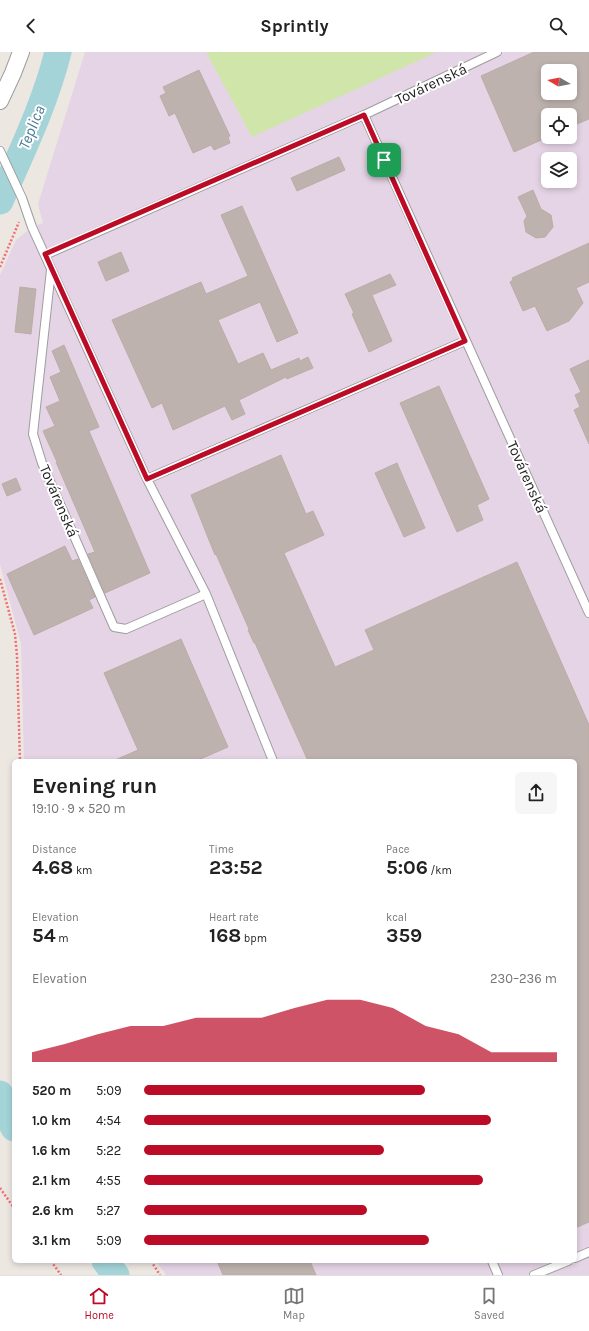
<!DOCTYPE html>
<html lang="en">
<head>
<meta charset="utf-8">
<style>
  :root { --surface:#fff; --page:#f6f6f6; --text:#222; --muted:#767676; --line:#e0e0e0; --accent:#bc0b26 }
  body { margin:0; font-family:Karla,sans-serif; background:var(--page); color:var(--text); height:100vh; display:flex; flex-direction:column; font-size:15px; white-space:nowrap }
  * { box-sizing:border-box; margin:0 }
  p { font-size:13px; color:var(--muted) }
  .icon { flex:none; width:22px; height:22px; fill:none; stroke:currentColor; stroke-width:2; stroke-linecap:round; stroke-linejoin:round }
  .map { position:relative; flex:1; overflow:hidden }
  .sheet { position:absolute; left:12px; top:707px; width:565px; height:504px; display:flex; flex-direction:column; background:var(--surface); border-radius:6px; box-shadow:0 2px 6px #0003 }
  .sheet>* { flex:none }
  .needle { width:26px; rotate:280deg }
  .buttons { position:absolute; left:541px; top:12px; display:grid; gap:8px }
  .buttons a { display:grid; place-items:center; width:36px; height:36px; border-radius:6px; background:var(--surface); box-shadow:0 2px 6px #0003; font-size:20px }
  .pin { position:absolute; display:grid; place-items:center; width:34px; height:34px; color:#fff; margin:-17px; border-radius:8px; box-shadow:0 2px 6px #0006 }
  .round { display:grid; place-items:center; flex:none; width:42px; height:42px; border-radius:6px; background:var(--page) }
  .headline { display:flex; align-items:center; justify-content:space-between; height:68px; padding:0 20px }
  h1 { font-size:22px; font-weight:700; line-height:30px }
  .metrics { display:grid; grid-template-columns:repeat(3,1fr); gap:6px; height:68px; padding:4px 20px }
  .metrics div { display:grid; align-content:center }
  .metrics b { font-size:20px; font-weight:700 }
  .metrics small { font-size:11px; font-weight:400 }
  .metrics p { font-size:11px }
  .chart { height:112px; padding:8px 20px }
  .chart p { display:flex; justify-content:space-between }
  .chart svg { width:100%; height:72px; margin-top:4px; fill:var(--accent); opacity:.7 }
  ul { padding:0 20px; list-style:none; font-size:13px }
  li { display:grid; grid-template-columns:64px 48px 1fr; align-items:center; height:30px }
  li i { height:10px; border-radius:5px; background:var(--accent) }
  header { display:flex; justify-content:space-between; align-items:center; height:52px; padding:0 20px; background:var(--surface); font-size:18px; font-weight:700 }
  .menu { display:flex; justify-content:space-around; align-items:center; height:56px; border-top:1px solid var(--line); background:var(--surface); font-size:11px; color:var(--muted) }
  .menu a { display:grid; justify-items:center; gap:2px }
  .menu .on { color:var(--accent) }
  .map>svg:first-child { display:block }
  .industrial { fill:#e5d4e5; fill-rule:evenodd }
  .grass { fill:#d0e5a9 }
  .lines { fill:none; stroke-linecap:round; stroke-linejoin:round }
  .river { stroke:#a4d4d8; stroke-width:27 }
  .building { fill:#bdb2ae; stroke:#bdaca5; fill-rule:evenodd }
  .service-casing { stroke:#9d9d9d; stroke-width:10 }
  .minor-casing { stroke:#9d9d9d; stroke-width:18 }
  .path { stroke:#f16e75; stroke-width:2.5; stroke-dasharray:2 2; stroke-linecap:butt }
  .service { stroke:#fff; stroke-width:8 }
  .minor { stroke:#fff; stroke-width:16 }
  .route-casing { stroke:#fff; stroke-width:8 }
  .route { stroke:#bc0b26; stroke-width:5 }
  .labels { text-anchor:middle; stroke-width:4; stroke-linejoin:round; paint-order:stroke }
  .street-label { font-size:15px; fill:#1c1c1c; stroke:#fff }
  .water-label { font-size:16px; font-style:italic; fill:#487b96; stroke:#fff }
</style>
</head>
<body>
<header><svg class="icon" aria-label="back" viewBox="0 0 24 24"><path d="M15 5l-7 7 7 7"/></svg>Sprintly<svg class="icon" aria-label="search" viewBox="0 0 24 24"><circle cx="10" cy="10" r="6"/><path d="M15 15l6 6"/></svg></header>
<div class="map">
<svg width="589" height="1223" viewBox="0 0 589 1223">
  <rect width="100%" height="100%" fill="#ede7e2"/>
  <path class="industrial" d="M 85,0 L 589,0 L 589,1223 L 166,1223 L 156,1209 L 575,1209 L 575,709 L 24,709 L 21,592 L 0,512 L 0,223 L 16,188 L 32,175 L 43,171 L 38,152 ZM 548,19 L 570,19 L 570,41 L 548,41 ZM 548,63 L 570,63 L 570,85 L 548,85 ZM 548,107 L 570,107 L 570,129 L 548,129 Z"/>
  <path class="grass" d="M 206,0 L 437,0 L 252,85 Z"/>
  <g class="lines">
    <path class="river" d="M 0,149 C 21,101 45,52 58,0
      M 0,1042 L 4,1056 L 14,1076
      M 105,1209 L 116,1223"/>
  </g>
  <path class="building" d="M 534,0 L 589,0 L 589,67 L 570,75 L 570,63 L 548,63 L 548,85 L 514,100 L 481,24 ZM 548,19 L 570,19 L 570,41 L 548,41 Z
    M 199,18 L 230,84 L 228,85 L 230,91 L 214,98 L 211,93 L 193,101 L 175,61 L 169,64 L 160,44 L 166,41 L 163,35 Z
    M 339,105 L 345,118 L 297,139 L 291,126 Z
    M 533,138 L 541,157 L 551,163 L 553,175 L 545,185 L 536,186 L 526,180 L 524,169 L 527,164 L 518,145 Z
    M 242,154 L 298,281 L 277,290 L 260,250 L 218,268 L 238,312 L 263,301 L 271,318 L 299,306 L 300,309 L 308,305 L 313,316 L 287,327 L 286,325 L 239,348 L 245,362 L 232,368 L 225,354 L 173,378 L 162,351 L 152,356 L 112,268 L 201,230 L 206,242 L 248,224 L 221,163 Z
    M 589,191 L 589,230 L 576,236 L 583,251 L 569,269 L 547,279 L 535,254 L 523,259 L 510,230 L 513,228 L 512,226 Z
    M 121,200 L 129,219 L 106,229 L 98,210 Z
    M 390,222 L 396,233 L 372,243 L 392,289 L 369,300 L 352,262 L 354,261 L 345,242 Z
    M 20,235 L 36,237 L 31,282 L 15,280 Z
    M 64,293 L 99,375 L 89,379 L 150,521 L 105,541 L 88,502 L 95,500 L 56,410 L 57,410 L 43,379 L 55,374 L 46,355 L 60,349 L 50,325 L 61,320 L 52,299 Z
    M 589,308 L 589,392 L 574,358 L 580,355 L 575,343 L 581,340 L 570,317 Z
    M 439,334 L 489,447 L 477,453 L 483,468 L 457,480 L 400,351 Z
    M 281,403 L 306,462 L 313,459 L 324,483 L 284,501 L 335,615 L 374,598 L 365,578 L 517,510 L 589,673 L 589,1170 L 575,1176 L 575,709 L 308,709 L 255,591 L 254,591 L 248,578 L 249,577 L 216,502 L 215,503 L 191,443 Z
    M 397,411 L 425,476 L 404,485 L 375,421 Z
    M 16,426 L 21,438 L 7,444 L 2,432 Z
    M 65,494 L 72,509 L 78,507 L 95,545 L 89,548 L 93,556 L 34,583 L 7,522 Z
    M 181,587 L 228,695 L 196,709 L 113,709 L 138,698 L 104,621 Z
    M 217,1209 L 310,1209 L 316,1223 L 223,1223 Z"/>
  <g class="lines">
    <defs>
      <path id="service" d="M 364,63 L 497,0
        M 0,99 L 22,146 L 32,175 L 147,427 L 206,542 L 273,709
        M 45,203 L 364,63 L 589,561
        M 51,218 L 33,382 L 42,411 L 114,575 L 126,577 L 206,542
        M 147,427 L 465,289
        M 575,1206 L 589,1200
        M 492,1209 L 498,1223
        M 534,1223 L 568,1209"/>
      <path id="minor" d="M 0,49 L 13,21 L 21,0"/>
    </defs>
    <use href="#service" class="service-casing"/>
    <use href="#minor" class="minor-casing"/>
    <path class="path" d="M 0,215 L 19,170
      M 0,527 L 15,582 L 17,604 L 20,709
      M 0,1136 L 14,1156
      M 51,1209 L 61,1223
      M 151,1209 L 160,1223"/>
    <use href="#service" class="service"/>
    <use href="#minor" class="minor"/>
  </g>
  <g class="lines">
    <defs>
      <path id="route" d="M 364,63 L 465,289 L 147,427 L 45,202 Z"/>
    </defs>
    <use href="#route" class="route-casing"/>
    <use href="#route" class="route"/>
  </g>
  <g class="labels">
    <g class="street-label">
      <text transform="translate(431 32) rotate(-25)" y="5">Továrenská</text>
      <text transform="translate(527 425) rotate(66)" y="5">Továrenská</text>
      <text transform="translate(59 449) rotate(67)" y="5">Továrenská</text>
    </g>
    <g class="water-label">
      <text transform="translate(31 75) rotate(-68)" y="6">Teplica</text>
    </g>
  </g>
</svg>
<div class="buttons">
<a><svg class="needle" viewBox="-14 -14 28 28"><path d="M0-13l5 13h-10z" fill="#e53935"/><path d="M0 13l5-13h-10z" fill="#767676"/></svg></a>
<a><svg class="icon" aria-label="locate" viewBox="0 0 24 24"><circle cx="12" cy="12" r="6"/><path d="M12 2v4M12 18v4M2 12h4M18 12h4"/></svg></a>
<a><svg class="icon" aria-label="layers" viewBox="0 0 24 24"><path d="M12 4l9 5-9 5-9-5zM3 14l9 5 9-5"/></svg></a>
</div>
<div class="pin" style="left:384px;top:108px;background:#1e9e55"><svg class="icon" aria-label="arrive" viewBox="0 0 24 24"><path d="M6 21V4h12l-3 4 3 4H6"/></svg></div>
<section class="sheet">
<div class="headline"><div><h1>Evening run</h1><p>19:10 · 9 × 520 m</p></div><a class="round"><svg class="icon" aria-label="share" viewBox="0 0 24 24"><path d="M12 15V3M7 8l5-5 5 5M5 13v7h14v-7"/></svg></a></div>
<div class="metrics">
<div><p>Distance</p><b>4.68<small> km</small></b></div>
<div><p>Time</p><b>23:52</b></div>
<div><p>Pace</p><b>5:06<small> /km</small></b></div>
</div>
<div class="metrics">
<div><p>Elevation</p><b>54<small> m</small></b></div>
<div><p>Heart rate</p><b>168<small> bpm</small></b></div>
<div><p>kcal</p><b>359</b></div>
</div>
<div class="chart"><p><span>Elevation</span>230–236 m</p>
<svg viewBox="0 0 160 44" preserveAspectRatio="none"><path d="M0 44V38L10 33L20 27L30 22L40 22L50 17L60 17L70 17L80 11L90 6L100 6L110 11L120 22L130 27L140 38L150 38L160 38V44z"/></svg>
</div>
<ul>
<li><b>520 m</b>5:09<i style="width:68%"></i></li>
<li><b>1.0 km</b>4:54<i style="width:84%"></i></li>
<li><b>1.6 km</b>5:22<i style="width:58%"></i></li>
<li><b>2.1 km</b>4:55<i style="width:82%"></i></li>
<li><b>2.6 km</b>5:27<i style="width:54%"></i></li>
<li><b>3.1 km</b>5:09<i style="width:69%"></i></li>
</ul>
</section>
</div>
<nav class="menu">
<a class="on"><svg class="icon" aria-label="home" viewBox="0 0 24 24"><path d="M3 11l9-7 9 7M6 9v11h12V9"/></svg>Home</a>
<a><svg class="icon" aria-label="map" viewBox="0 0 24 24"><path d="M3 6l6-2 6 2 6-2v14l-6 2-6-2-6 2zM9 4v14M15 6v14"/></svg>Map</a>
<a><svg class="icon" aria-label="saved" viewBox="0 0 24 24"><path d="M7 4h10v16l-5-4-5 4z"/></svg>Saved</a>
</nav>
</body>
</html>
